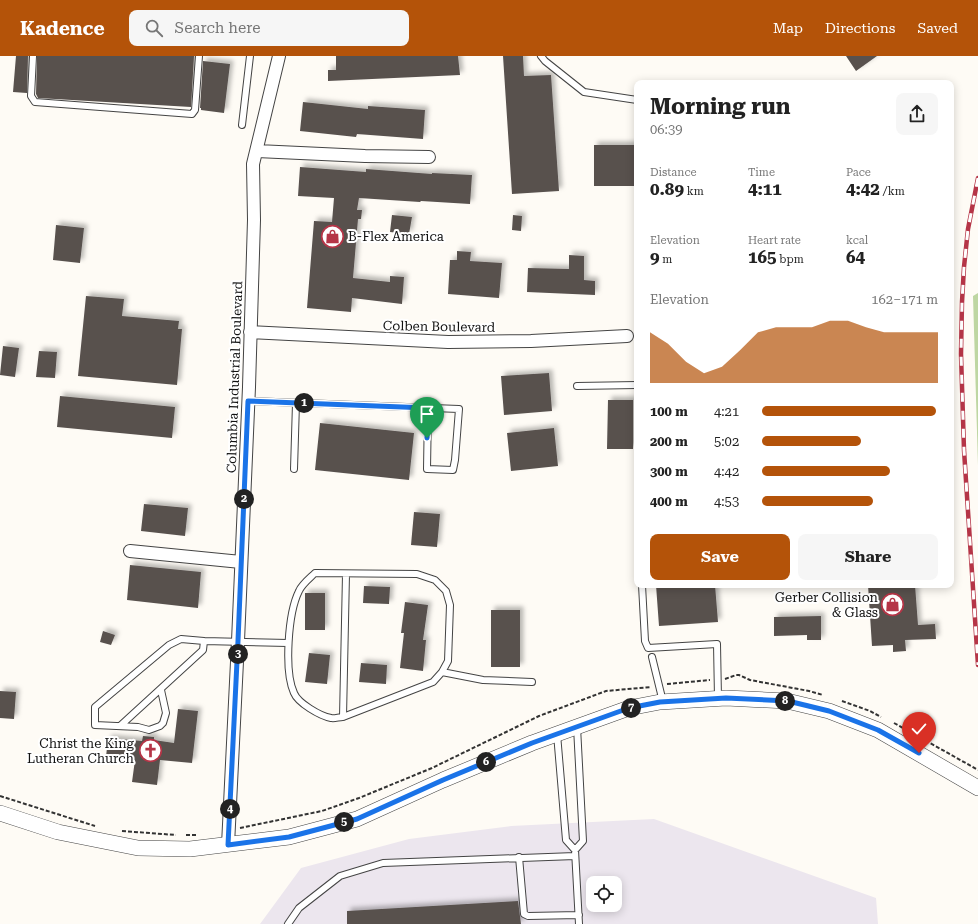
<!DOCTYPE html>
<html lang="en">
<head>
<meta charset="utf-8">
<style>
  :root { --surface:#fff; --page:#f6f6f6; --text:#222; --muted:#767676; --accent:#b45309 }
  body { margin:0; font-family:"Roboto Serif",serif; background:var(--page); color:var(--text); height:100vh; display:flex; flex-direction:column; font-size:15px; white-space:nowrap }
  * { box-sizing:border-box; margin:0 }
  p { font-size:13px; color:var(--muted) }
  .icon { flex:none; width:22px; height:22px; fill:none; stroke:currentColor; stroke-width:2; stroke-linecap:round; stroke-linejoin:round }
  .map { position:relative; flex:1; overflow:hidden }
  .side { position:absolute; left:634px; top:24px; width:320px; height:508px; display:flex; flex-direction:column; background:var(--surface); border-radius:8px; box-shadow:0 2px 10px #0003 }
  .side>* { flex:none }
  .tools { position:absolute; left:586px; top:820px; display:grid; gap:8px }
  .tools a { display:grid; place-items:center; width:36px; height:36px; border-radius:8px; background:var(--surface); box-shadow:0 2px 10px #0003; font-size:20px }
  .pin { position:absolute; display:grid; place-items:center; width:34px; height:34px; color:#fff; margin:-41px -17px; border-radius:50% 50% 50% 0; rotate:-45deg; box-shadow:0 0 4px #0007 }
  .pin .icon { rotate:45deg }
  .km { position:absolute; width:20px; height:20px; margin:-10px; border-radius:50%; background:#222; color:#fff; font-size:11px; line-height:20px; text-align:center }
  .round { display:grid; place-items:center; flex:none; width:42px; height:42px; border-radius:8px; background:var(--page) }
  .overview { display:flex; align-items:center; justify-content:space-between; height:68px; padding:0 16px }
  h1 { font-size:22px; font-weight:700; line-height:30px }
  .stats { display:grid; grid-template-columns:repeat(3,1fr); gap:6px; height:68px; padding:4px 16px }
  .stats div { display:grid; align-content:center }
  .stats b { font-size:17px; font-weight:700 }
  .stats small { font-size:11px; font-weight:400 }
  .stats p { font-size:11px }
  .chart { height:112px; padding:8px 16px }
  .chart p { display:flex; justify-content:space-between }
  .chart svg { width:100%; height:72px; margin-top:4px; fill:var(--accent); opacity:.7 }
  .button { display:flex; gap:8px; margin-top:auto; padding:8px 16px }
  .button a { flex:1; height:46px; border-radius:8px; background:var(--accent); color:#fff; font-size:16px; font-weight:700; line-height:46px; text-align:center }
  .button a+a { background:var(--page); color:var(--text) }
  ul { padding:0 16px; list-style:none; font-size:13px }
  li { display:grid; grid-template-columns:64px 48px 1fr; align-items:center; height:30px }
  li i { height:10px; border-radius:5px; background:var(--accent) }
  header { display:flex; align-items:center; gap:24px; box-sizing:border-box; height:56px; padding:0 20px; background:var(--accent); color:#fff }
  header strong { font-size:19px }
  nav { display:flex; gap:22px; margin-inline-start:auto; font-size:14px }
  .search { width:280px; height:36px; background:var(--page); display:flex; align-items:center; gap:10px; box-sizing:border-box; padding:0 14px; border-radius:8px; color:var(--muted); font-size:15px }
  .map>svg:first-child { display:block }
  .industrial { fill:#ece6ee; fill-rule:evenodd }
  .forest { fill:#bed6a2 }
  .building { fill:#58514e; filter:url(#shadow) }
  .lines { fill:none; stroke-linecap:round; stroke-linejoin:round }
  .service-casing { stroke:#444; stroke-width:8 }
  .minor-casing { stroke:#444; stroke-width:14 }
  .tertiary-casing { stroke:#444; stroke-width:16 }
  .path { stroke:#333; stroke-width:2; stroke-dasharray:4 2; stroke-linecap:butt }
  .service { stroke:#fff; stroke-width:6 }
  .minor { stroke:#fff; stroke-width:12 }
  .tertiary { stroke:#fff; stroke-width:15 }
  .rail-casing { stroke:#b53547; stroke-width:4.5 }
  .rail { stroke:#fff; stroke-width:3; stroke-dasharray:9; stroke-linecap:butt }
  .route-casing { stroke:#fff; stroke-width:8 }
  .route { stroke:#1a73e8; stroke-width:5 }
  .labels { text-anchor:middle; stroke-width:4; stroke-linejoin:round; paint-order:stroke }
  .poi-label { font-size:13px; fill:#111; stroke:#fff; text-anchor:end }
  .street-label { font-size:13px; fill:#111; stroke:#fff }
</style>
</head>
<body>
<header>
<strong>Kadence</strong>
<div class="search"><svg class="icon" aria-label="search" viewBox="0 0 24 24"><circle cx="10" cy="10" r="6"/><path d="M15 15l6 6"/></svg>Search here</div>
<nav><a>Map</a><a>Directions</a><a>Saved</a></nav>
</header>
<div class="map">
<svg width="978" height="868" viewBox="0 0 978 868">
  <defs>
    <filter id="shadow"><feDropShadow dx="3.5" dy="-3.5" stdDeviation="2" flood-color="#0004"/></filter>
  </defs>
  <rect width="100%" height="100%" fill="#fefbf5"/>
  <path class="industrial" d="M 654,763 L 876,842 L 878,868 L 260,868 L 301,812 L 409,783 L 511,770 ZM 593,827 L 615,827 L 615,849 L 593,849 Z"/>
  <path class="forest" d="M 978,237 L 978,410 L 973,240 Z"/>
  <path class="building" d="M 16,0 L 28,0 L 27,37 L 13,36 Z
    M 37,0 L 194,0 L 191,51 L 38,42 L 36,38 Z
    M 336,0 L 458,0 L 460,19 L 328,25 L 328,14 L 336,14 Z
    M 503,0 L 523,0 L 524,20 L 551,19 L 559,135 L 512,138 Z
    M 846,0 L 877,0 L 856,15 Z
    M 203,5 L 230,8 L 224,57 L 201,54 L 201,52 L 200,52 Z
    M 303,46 L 368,53 L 368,50 L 425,54 L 423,83 L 357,78 L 356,81 L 300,75 Z
    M 594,89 L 637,89 L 637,130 L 594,130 Z
    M 300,111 L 366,116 L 366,113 L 432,118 L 432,117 L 472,119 L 470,148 L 421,145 L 420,146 L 359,142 L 357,154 L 362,154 L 361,163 L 358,163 L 353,222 L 390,226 L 390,220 L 404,221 L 402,248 L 352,242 L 351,256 L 307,252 L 314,165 L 332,166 L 334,142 L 298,140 Z
    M 392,159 L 412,161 L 409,178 L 390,176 Z
    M 513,159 L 522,160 L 521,175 L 512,174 Z
    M 56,169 L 84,172 L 80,207 L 53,204 Z
    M 457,195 L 471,196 L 470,205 L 502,207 L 499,242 L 448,238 L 450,204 L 457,204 Z
    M 569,199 L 584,200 L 584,224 L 595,225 L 595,239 L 527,236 L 528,212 L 569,213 Z
    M 86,240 L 124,243 L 122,260 L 179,265 L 178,273 L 182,273 L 177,329 L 78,320 Z
    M 3,290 L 19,292 L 15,321 L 0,319 Z
    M 39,295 L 57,296 L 55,322 L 36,321 Z
    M 549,317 L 552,355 L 504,359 L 501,320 Z
    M 60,340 L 175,351 L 172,382 L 57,371 Z
    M 608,344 L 633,344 L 633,393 L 607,393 Z
    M 320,367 L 414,377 L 409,424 L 315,414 Z
    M 554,372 L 558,410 L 511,415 L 507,377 Z
    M 144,448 L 188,452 L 185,480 L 141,475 Z
    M 414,456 L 440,458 L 437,491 L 411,489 Z
    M 130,509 L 201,516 L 198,552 L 127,544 Z
    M 656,529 L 715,529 L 718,566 L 659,570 Z
    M 868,529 L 915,529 L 918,569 L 935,568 L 936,583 L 905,584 L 906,595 L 893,596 L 893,589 L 872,590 Z
    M 364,530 L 390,531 L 389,548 L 363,547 Z
    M 305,537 L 325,537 L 325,574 L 305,574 Z
    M 405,546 L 428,549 L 423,584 L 426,584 L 423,615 L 400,612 L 404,577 L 401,577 Z
    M 491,554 L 520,554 L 520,611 L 491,611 Z
    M 821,560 L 821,584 L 807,584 L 807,579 L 774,580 L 774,561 Z
    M 103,575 L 115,579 L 111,589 L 100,586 Z
    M 309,597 L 330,599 L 327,628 L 305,626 Z
    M 361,607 L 387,609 L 386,628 L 359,626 Z
    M 0,635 L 16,636 L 14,663 L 0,662 Z
    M 178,653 L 198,655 L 192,707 L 160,704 L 157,729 L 132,726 L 135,704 L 106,701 L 108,682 L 142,685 L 143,680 L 154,681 L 154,684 L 174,687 Z
    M 518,845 L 521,868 L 347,868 L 347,855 Z"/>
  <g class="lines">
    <defs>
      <path id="service" d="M 33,0 L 31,40 L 35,46 L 192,58 L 195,54 L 199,0
        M 541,0 L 545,5 L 584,36 L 637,44
        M 242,69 L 250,0
        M 577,330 L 637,329
        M 248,345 C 318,348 388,350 459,353 L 455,404 L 453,414 L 427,413 L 428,352
        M 294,413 L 296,347
        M 315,517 L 417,518 L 435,524 L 446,535 L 450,549 L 448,605 L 442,616 L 433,626 L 343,661 C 339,661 334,663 331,662 C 320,660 298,647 294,637 C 284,615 288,557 299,535 C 302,528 310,522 315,517 Z
        M 642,529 L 645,585 L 648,592 L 717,588 L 718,642
        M 652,601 L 663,646
        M 442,616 L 483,624 L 532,626
        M 161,634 L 166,657 L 163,667 L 160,670 L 149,674 L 138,671 L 95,669 L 95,651 L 169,589 L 181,583 L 204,585 L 288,587
        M 343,661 L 346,518
        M 120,670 L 203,594 L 204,585
        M 557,678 L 566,784 L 575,794 L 579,868
        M 575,794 L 583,785 L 577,671
        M 519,801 L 524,858 L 528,860 L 579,859
        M 288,868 L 299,852 L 340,820 L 383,807 L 575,800"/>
      <path id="minor" d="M 257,95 L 365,100 L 429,101
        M 250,276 L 448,286 L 531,285 L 627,280
        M 130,495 L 241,506
        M 228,789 L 238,585 L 249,331 L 254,164 L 253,108 L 279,0"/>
      <path id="tertiary" d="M 0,757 L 58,776 L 138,792 L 190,793 L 289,781 L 357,763 L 443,724 L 532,687 L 629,652 L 660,646 L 726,642 L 787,645 L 829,655 L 878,674 L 978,732"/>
    </defs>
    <use href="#service" class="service-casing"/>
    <use href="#minor" class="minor-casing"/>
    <use href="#tertiary" class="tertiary-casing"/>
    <path class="path" d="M 725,623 L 736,619 L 739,619 L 750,624 L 809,635 L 823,639
      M 667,628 L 710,624
      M 842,645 L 870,655 L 881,661
      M 894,667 L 955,701 L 978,714
      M 0,740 L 95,770
      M 240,772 L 322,755 L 359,742 L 432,712 L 539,660 L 606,635 L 651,631
      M 122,775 L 176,779
      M 186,779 L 196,779"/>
    <use href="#service" class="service"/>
    <use href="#minor" class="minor"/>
    <use href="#tertiary" class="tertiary"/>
    <defs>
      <path id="rail" d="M 978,122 L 968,173 L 964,211 L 962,246 L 961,298 L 964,394 L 978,609"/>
    </defs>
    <use href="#rail" class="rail-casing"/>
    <use href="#rail" class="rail"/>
  </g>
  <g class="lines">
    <defs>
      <path id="route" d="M 427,382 L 428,352 L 248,345 L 238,585 L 228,789 L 289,781 L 357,763 L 443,724 L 532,687 L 629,652 L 660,646 L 726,642 L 788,645 L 829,655 L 878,674 L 919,697"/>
    </defs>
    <use href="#route" class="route-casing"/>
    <use href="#route" class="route"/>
  </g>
  <defs>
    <symbol id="shop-ring" viewBox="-11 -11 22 22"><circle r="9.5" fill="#fff" stroke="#b53547" stroke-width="1.5"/><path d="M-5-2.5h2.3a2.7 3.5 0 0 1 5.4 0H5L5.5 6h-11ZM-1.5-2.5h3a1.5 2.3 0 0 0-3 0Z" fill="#b53547"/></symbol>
    <symbol id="church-ring" viewBox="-11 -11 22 22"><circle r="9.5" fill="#fff" stroke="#b53547" stroke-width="1.5"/><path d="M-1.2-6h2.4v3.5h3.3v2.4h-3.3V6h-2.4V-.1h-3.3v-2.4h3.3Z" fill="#b53547"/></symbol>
  </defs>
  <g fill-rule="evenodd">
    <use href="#shop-ring" x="320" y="168" width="25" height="25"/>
    <use href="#shop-ring" x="880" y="536" width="25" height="25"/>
    <use href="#church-ring" x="138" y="682" width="25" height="25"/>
  </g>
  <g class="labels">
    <g class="poi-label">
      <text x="348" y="185" text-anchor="start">B-Flex America</text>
      <text x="878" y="546">Gerber Collision<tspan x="878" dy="15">&amp; Glass</tspan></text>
      <text x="134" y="692">Christ the King<tspan x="134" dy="15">Lutheran Church</tspan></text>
    </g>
    <g class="street-label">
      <text transform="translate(439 270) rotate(1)" y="5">Colben Boulevard</text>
      <text transform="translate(234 321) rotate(-88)" y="5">Columbia Industrial Boulevard</text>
    </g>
  </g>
</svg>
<div class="tools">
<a><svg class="icon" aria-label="locate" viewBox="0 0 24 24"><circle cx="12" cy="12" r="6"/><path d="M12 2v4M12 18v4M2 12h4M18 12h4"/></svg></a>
</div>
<div class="pin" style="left:427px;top:382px;background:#1e9e55"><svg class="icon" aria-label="arrive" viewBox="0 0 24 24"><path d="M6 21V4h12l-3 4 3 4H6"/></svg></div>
<div class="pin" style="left:919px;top:697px;background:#d93025"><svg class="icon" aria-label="check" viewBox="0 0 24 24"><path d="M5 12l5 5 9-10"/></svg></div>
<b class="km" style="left:304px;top:347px">1</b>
<b class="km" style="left:244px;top:443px">2</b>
<b class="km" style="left:238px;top:598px">3</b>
<b class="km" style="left:230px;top:753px">4</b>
<b class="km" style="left:344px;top:766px">5</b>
<b class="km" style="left:486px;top:706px">6</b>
<b class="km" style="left:631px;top:652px">7</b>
<b class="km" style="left:785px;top:645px">8</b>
<section class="side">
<div class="overview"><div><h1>Morning run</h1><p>06:39</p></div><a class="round"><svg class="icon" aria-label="share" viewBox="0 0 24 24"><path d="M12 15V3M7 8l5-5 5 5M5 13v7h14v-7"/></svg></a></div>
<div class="stats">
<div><p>Distance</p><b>0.89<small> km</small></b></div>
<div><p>Time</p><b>4:11</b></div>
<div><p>Pace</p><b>4:42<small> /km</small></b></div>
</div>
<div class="stats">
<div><p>Elevation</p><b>9<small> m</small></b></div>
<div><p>Heart rate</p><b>165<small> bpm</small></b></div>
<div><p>kcal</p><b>64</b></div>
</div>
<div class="chart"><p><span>Elevation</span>162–171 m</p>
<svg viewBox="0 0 160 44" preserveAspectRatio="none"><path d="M0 44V13L10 20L20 31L30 38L40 34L50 24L60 13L70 10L80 10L90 10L100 6L110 6L120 10L130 13L140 13L150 13L160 13V44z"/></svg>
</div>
<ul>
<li><b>100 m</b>4:21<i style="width:99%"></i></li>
<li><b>200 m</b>5:02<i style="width:56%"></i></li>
<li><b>300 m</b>4:42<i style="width:73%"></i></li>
<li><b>400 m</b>4:53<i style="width:63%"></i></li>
</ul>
<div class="button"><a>Save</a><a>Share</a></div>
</section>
</div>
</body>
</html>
